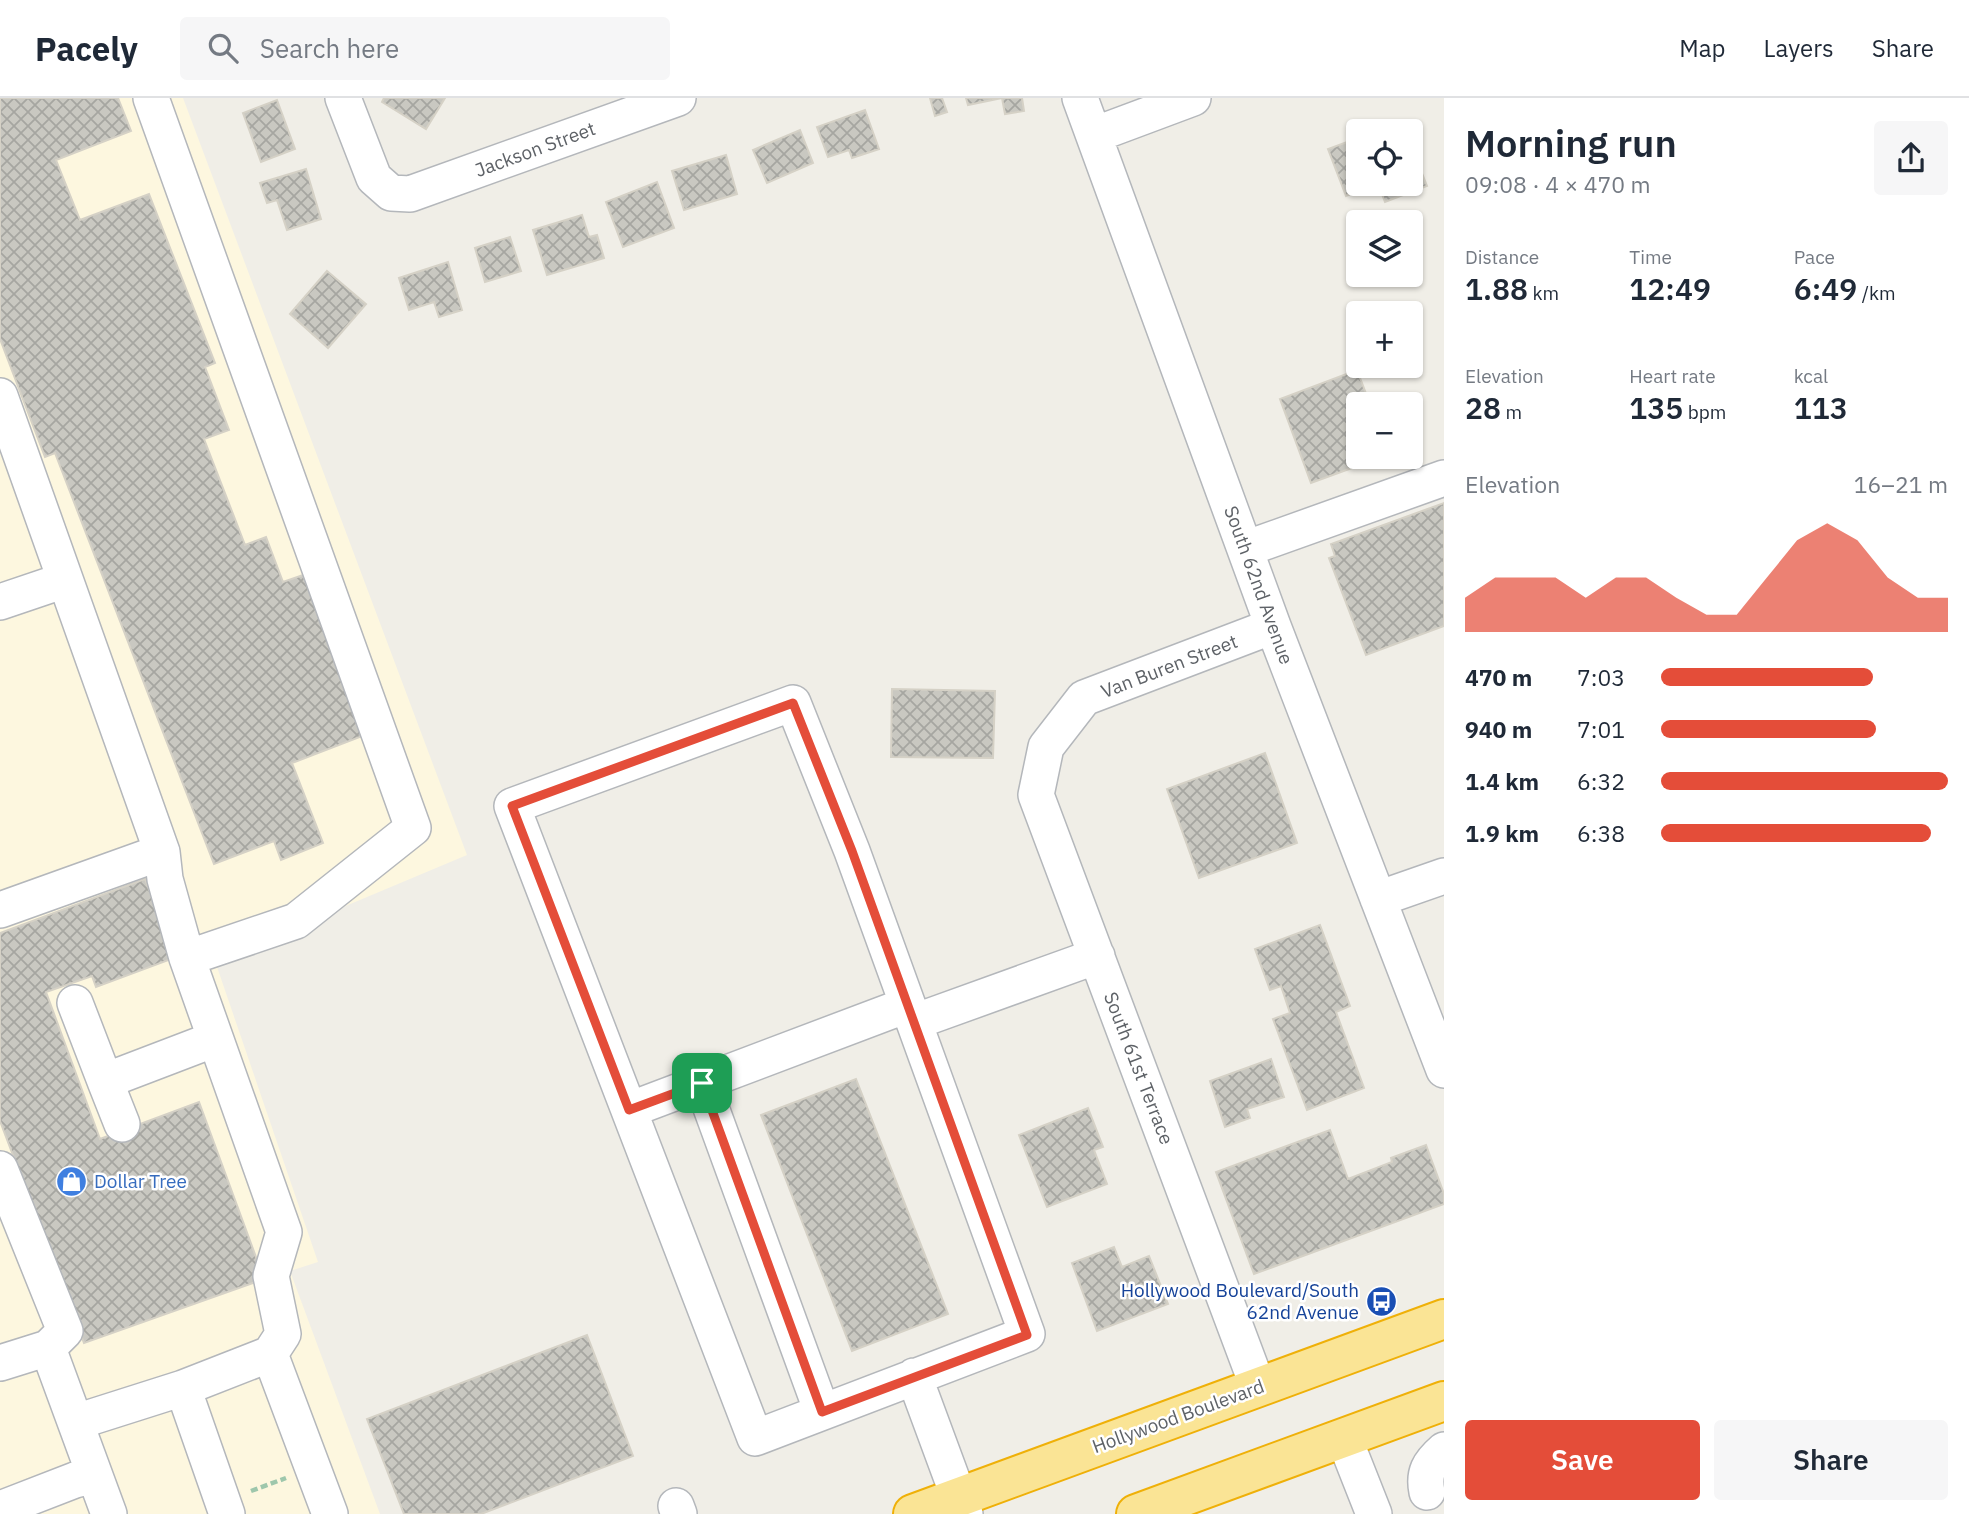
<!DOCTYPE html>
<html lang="en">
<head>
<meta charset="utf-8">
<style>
  :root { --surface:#fff; --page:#f6f6f7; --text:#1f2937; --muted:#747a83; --line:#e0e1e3; --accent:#e44d39 }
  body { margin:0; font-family:"IBM Plex Sans",sans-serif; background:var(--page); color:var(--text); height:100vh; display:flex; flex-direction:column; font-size:26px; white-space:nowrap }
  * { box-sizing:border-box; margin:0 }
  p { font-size:23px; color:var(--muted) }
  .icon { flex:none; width:38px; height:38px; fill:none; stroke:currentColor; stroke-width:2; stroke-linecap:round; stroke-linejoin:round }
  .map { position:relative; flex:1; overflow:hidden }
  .sheet { display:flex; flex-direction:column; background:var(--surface); width:525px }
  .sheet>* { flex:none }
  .controls { position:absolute; left:1346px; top:21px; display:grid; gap:14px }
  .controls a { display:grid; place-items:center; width:77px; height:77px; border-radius:7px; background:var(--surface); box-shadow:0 2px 5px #0004; font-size:35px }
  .pin { position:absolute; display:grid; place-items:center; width:60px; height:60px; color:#fff; margin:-30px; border-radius:14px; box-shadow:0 4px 10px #0006 }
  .round { display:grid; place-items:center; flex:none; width:74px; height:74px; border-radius:7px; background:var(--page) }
  .headline { display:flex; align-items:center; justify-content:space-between; height:119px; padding:0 21px }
  h1 { font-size:38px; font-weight:600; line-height:52px }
  .stats { display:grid; grid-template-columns:repeat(3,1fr); gap:10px; height:119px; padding:7px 21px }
  .stats div { display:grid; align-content:center }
  .stats b { font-size:30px; font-weight:600 }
  .stats small { font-size:19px; font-weight:400 }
  .stats p { font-size:19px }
  .chart { height:196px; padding:14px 21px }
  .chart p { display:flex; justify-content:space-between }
  .chart svg { width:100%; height:126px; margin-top:7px; fill:var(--accent); opacity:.7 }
  .action { display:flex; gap:14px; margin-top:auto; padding:14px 21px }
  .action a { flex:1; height:80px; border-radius:7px; background:var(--accent); color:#fff; font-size:28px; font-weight:600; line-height:80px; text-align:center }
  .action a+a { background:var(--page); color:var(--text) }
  ul { padding:0 21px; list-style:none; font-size:23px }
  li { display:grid; grid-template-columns:112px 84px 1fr; align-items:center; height:52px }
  li i { height:18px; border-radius:9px; background:var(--accent) }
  header { display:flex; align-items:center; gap:42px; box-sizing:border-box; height:98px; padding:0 35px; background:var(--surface); border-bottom:2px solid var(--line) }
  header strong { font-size:33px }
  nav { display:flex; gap:38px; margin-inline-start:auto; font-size:24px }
  .search { width:490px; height:63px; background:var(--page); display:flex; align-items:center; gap:18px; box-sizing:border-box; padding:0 24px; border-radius:7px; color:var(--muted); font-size:26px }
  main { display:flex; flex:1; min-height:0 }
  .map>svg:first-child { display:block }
  .commercial { fill:#fdf7df }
  .building { fill:url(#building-cross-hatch); stroke:#d5d1c6; stroke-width:2 }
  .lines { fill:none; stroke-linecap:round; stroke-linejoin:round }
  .minor-casing { stroke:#b4b7bb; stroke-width:38 }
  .highway-casing { stroke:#efb008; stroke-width:42 }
  .path { stroke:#9ec7ac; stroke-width:4.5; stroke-dasharray:7 3.5; stroke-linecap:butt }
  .minor { stroke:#fff; stroke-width:35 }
  .highway { stroke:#fae495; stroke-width:38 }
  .route-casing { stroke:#fff; stroke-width:14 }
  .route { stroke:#e44d39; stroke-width:9 }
  .labels { text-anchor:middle; stroke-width:5; stroke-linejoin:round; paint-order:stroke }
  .street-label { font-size:19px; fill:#5e6267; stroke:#fff }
  .shop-label { font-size:19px; fill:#366cbe; stroke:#fff; text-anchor:start }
  .transit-label { font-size:19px; fill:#164399; stroke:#fff; text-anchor:end }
</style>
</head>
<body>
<header>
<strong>Pacely</strong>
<div class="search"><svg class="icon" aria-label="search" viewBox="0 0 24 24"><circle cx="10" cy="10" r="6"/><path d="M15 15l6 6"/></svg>Search here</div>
<nav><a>Map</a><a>Layers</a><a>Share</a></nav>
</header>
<main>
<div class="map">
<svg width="1444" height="1416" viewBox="0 0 1444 1416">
  <defs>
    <pattern id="building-cross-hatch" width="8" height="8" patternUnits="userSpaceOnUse" patternTransform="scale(1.75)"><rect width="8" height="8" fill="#c9c8c1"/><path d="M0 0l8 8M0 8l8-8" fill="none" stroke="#a6a6a1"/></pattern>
  </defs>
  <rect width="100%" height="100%" fill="#f0eee7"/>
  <path class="commercial" d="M 0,0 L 183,0 L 467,757 L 215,863 L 318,1164 L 290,1173 L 380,1416 L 0,1416 Z"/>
  <path class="building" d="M 0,0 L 118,0 L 131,33 L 56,62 L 80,122 L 149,96 L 215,265 L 205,269 L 229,332 L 204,341 L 245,447 L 266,439 L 283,484 L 303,477 L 365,637 L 292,665 L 323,745 L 281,762 L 274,743 L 214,766 L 55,355 L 45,359 L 0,241 Z
    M 384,0 L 445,0 L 426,31 L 382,4 Z
    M 930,0 L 942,0 L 947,14 L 935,18 Z
    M 966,0 L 1022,0 L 1024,13 L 1005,16 L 1002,0 L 968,7 Z
    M 277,2 L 295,51 L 261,64 L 243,15 Z
    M 865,12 L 879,51 L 852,60 L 849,52 L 828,59 L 817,29 Z
    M 800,32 L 813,65 L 767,85 L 753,52 Z
    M 1358,40 L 1358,86 L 1410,86 L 1410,45 L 1427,88 L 1385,104 L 1378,86 L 1346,98 L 1328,51 Z
    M 726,57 L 737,96 L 684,112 L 672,73 Z
    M 306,71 L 321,121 L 287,132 L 277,102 L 267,105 L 260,85 Z
    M 657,84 L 674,130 L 623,149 L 606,104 Z
    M 582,117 L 589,139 L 597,137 L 604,160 L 547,177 L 533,132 Z
    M 510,139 L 521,173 L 485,184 L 475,150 Z
    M 448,164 L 462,212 L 439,219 L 434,204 L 409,212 L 399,180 Z
    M 327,173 L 366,206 L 328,250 L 290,216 Z
    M 1357,272 L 1370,306 L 1358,306 L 1358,359 L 1382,359 L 1311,385 L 1280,301 Z
    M 1444,405 L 1444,528 L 1366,557 L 1329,460 L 1335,458 L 1331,446 Z
    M 892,591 L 995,593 L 993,660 L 891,659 Z
    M 1265,655 L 1297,745 L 1199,780 L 1167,691 Z
    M 145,781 L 174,860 L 96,889 L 92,878 L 46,894 L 100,1041 L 199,1004 L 264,1181 L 84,1245 L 0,1023 L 0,835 Z
    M 1320,827 L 1350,908 L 1336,914 L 1364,990 L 1307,1012 L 1273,921 L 1290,915 L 1281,888 L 1270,892 L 1255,851 Z
    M 1271,961 L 1284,999 L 1247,1011 L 1250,1020 L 1225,1029 L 1210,983 Z
    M 856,981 L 948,1216 L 852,1253 L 761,1017 Z
    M 1088,1010 L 1103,1049 L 1094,1052 L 1107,1086 L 1047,1109 L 1019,1037 Z
    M 1330,1032 L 1348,1081 L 1392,1064 L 1391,1060 L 1426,1047 L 1444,1096 L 1444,1106 L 1254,1176 L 1216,1074 Z
    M 1114,1149 L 1122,1169 L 1149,1158 L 1168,1206 L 1097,1233 L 1072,1165 Z
    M 587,1237 L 633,1358 L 481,1416 L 404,1416 L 367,1321 Z"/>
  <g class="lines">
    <defs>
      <path id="minor" d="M 151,0 L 413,730 L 296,823 L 187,860
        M 343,0 L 374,80 L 391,95 L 410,96 L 678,0
        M 1080,0 L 1273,528 L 1444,972
        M 1094,37 L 1193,0
        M 0,298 L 162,754 L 0,812
        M 1245,451 L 1444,380
        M 0,504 L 65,482
        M 793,605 L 852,753 L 1027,1236 L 755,1340 L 512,708 Z
        M 162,754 L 165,781 L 187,860 L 284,1134 L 271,1178 L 283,1236 L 270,1256 L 183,1290 L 227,1416
        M 1378,801 L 1444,778
        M 75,905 L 105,983 L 215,941
        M 914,924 L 1097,858
        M 105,983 L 122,1026
        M 702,985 L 822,1314
        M 629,1012 L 907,907
        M 0,1071 L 65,1233 L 48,1250 L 109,1416
        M 270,1256 L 330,1416
        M 0,1265 L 48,1250
        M 914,1278 L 965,1416
        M 1258,1289 L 1036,697 L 1046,649 L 1084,600 L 1273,528
        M 76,1324 L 183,1290
        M 1344,1340 L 1374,1416
        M 1427,1394 C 1423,1375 1429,1365 1444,1352
        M 676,1408 L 679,1416
        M 0,1411 L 75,1382 L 94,1377"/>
      <path id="highway" d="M 913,1416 L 1444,1221
        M 1136,1416 L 1444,1303"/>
    </defs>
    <use href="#minor" class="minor-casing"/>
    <use href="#highway" class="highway-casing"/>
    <path class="path" d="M 251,1393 L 286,1380"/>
    <use href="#minor" class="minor"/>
    <use href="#highway" class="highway"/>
  </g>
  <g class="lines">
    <defs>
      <path id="route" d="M 793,605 L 852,753 L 1027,1237 L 822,1314 L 702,985 L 629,1012 L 512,708 Z"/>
    </defs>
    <use href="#route" class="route-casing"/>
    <use href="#route" class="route"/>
  </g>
  <defs>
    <symbol id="shop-disc" viewBox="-11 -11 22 22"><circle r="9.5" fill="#3f7fe0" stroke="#fff"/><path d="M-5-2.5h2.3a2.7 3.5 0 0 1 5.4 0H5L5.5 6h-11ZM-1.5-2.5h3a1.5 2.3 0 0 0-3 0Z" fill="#fff"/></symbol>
    <symbol id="bus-disc" viewBox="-11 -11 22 22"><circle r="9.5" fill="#1a4fb4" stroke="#fff"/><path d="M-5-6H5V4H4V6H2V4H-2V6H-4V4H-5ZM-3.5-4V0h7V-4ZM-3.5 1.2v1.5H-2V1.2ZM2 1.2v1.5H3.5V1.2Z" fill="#fff"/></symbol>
  </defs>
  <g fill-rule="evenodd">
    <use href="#shop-disc" x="54" y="1066" width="35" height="35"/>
    <use href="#bus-disc" x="1364" y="1186" width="35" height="35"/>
  </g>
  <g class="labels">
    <g class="street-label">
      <text transform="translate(535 51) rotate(-20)" y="7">Jackson Street</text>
      <text transform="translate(1259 487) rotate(70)" y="7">South 62nd Avenue</text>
      <text transform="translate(1169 568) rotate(-21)" y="7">Van Buren Street</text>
      <text transform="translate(1139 970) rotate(69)" y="7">South 61st Terrace</text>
      <text transform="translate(1178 1318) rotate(-20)" y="7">Hollywood Boulevard</text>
    </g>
    <g class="shop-label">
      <text x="94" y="1090">Dollar Tree</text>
    </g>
    <g class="transit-label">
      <text x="1359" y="1199">Hollywood Boulevard/South<tspan x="1359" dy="22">62nd Avenue</tspan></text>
    </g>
  </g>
</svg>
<div class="controls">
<a><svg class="icon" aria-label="locate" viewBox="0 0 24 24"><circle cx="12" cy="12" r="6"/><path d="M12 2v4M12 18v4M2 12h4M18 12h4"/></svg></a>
<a><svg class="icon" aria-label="layers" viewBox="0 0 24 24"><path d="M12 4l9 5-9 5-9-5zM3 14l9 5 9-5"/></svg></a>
<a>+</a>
<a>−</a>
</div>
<div class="pin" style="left:702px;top:985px;background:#1e9e55"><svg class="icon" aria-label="arrive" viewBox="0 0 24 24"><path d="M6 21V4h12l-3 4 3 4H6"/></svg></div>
</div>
<section class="sheet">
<div class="headline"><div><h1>Morning run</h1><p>09:08 · 4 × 470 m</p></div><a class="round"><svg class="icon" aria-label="share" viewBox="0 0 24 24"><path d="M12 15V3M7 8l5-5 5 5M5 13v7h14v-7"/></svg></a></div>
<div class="stats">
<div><p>Distance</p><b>1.88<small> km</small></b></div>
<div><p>Time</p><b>12:49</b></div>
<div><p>Pace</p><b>6:49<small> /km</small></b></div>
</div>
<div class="stats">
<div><p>Elevation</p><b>28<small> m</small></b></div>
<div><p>Heart rate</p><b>135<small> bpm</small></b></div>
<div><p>kcal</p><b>113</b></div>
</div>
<div class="chart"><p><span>Elevation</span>16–21 m</p>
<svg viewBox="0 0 160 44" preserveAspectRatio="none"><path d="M0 44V32L10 25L20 25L30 25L40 32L50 25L60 25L70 32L80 38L90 38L100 25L110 12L120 6L130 12L140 25L150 32L160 32V44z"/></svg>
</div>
<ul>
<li><b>470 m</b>7:03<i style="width:74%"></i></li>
<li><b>940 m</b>7:01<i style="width:75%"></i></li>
<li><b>1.4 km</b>6:32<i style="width:100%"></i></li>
<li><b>1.9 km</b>6:38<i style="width:94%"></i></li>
</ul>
<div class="action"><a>Save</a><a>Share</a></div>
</section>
</main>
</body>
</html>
